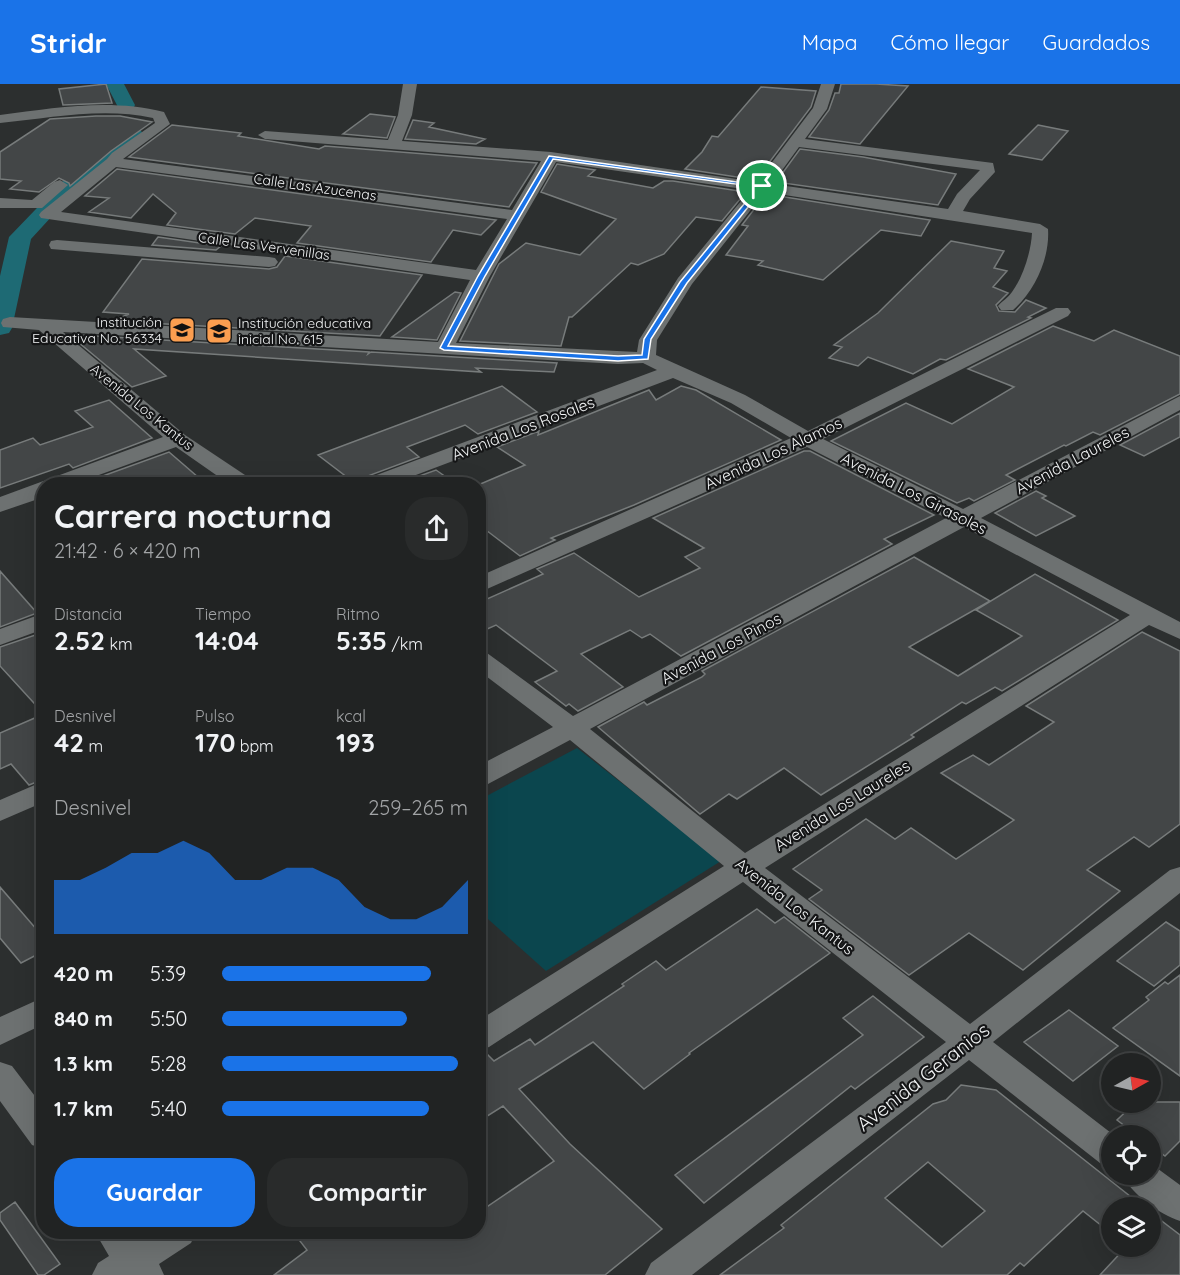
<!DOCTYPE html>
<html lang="es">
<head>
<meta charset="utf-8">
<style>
  :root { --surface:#212323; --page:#292b2b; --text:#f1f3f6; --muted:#a2a4a6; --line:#3e4041; --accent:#1a73e8 }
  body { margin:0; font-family:Quicksand,sans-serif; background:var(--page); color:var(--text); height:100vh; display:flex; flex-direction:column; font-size:22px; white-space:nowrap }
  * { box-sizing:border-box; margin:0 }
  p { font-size:20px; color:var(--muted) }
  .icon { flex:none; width:33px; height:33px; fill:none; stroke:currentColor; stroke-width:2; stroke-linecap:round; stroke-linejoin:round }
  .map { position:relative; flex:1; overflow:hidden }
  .sheet { position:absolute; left:36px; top:393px; width:450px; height:762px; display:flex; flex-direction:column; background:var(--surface); border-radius:24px; box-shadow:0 6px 24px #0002,0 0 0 2px var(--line) }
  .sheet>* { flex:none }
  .needle { width:39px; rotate:82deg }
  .buttons { position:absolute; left:1101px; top:969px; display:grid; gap:12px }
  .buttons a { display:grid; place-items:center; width:60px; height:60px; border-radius:50%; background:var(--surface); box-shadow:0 6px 24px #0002,0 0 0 2px var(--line); font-size:30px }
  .pin { position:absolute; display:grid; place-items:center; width:51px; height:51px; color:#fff; margin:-26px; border:3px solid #fff; border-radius:50%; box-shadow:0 2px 6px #0007 }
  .round { display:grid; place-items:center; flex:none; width:63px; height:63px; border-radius:24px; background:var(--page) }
  .headline { display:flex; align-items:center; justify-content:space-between; height:102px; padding:0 18px }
  h1 { font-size:33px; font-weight:700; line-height:45px }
  .metrics { display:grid; grid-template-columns:repeat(3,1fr); gap:9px; height:102px; padding:6px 18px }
  .metrics div { display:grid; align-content:center }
  .metrics b { font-size:26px; font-weight:700 }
  .metrics small { font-size:16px; font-weight:400 }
  .metrics p { font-size:16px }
  .chart { height:168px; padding:12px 18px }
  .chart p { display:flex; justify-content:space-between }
  .chart svg { width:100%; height:108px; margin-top:6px; fill:var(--accent); opacity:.7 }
  .primary-button { display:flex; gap:12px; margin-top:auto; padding:12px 18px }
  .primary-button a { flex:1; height:69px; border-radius:24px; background:var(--accent); color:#fff; font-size:24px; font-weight:700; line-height:69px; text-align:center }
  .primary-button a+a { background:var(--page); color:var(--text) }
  ul { padding:0 18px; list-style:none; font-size:20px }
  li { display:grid; grid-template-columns:96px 72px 1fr; align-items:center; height:45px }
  li i { height:15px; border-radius:8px; background:var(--accent) }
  header { display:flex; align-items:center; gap:36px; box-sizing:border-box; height:84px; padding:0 30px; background:var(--accent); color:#fff }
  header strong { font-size:28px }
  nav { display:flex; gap:33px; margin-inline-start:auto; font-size:21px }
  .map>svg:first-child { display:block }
  .green { fill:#0b464e }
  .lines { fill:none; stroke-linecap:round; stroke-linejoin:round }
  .canal { fill:#1e6a74; fill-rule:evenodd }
  .building { fill:#434647; stroke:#777b7b; stroke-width:1.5; fill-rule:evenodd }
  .street { fill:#6d7171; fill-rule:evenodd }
  .route { fill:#1a73e8; stroke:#fff; stroke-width:1.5; fill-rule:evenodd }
  .labels { text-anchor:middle; stroke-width:4.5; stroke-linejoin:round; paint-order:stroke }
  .far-street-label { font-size:14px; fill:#f1f3f4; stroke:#151617 }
  .far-poi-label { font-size:14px; fill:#f1f3f4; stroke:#151617; text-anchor:end }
  .street-label { font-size:16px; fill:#f1f3f4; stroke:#151617 }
  .near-street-label { font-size:20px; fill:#f1f3f4; stroke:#151617 }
</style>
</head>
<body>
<header>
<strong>Stridr</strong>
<nav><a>Mapa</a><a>Cómo llegar</a><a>Guardados</a></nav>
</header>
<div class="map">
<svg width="1180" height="1191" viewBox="0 0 1180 1191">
  <rect width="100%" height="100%" fill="#2c2f2f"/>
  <path class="green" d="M 577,664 L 721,777 L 546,887 L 479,827 L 479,716 Z"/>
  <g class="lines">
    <path class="canal" d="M 106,0 L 124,0 L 135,21 L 133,25 L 119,25 Z
      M 134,45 L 141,47 L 144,51 L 141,55 L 76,106 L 31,155 L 12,244 L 9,249 L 0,251 L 0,192 L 9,153 L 62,98 L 127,47 Z"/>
  </g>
  <path class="building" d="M 106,0 L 112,19 L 63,21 L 59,5 Z
    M 841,0 L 876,0 L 908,2 L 860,60 L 809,53 L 829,26 L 835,9 L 839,9 Z
    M 761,3 L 816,7 L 811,23 L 756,96 L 685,85 L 702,68 L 712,52 L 718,53 Z
    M 370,30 L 395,33 L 387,54 L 343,50 Z
    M 96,32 L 120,32 L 152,38 L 111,67 L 70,102 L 69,99 L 59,94 L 39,108 L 10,105 L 21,97 L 0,95 L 0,68 L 50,35 Z
    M 413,36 L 434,39 L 429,43 L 485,55 L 476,60 L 405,55 Z
    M 172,41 L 241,49 L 238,52 L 319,65 L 325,62 L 537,79 L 509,123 L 129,73 Z
    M 1038,41 L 1068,47 L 1042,76 L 1009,70 Z
    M 800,65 L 863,73 L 956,90 L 938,121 L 776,98 Z
    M 557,80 L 595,86 L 588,92 L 653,104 L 664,97 L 673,97 L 746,108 L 722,137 L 696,133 L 664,170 L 638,181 L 631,179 L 572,233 L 569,233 L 561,262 L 460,257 L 499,180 L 526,159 L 580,171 L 616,135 L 541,108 Z
    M 117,85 L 496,136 L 481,151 L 453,146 L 431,178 L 297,159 L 311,142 L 255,134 L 235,150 L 167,141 L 176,129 L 153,110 L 131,134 L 89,128 L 109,114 L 85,112 Z
    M 766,110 L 930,136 L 921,152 L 881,146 L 823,196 L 758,181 L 763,177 L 726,171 L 748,142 L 742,141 Z
    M 158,153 L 221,162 L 216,166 L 152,161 Z
    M 951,157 L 1004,167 L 994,184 L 1007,187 L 993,203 L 1008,209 L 996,221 L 999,227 L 1015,228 L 1026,216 L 1046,224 L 1028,233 L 1031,234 L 946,276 L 940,275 L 913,290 L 868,273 L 858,282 L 829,274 L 842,263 L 834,261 L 878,229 Z
    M 285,172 L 422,191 L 380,252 L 112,237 L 129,230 L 103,228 L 142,175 L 269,185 L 277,183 Z
    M 455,208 L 461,209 L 437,256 L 392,253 Z
    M 1053,242 L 1094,257 L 1114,246 L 1180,272 L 1180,310 L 1100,351 L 1093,348 L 1066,362 L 1064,361 L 1006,391 L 1015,396 L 974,417 L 969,414 L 957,419 L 831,357 L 906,319 L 952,340 L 1014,303 L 968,285 Z
    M 77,251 L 369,268 L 368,270 L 371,268 L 557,279 L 554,288 L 476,284 L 481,288 L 134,265 L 166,292 L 132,303 L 72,253 Z
    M 502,302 L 537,328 L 478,350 L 465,341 L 407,363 L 419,373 L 365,393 L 362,400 L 356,400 L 318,371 Z
    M 681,302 L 696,306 L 781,356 L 634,421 L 551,454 L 555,456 L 520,472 L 478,440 L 478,401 L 525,381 L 497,363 L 539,347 L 538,351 L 649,306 L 656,316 Z
    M 109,316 L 152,354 L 73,384 L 69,380 L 0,404 L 0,366 L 33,354 L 40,361 L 93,343 L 75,327 Z
    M 1180,329 L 1180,353 L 1144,372 L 1120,361 Z
    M 804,367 L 810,367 L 934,431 L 884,455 L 892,460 L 681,572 L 650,550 L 642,554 L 630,546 L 581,570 L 623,603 L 578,627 L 569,620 L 566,622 L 535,598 L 557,587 L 496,541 L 478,549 L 478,519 L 543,490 L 537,485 L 574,469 L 639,513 L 700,484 L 685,473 L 704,464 L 653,434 Z
    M 169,368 L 206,400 L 94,400 L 89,397 Z
    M 436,386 L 456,400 L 397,400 Z
    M 1036,407 L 1046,412 L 1042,414 L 1075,432 L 1036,452 L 995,429 Z
    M 914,473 L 990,517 L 909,563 L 958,592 L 1022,552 L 976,526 L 1035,490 L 1118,536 L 1002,607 L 995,603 L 966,620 L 962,618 L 911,651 L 914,653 L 821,711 L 784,684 L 737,715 L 729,710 L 700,730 L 598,643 L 644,618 L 647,621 L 702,593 L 705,590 L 702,587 Z
    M 0,487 L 37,529 L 0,543 Z
    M 44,548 L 44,630 L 0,582 L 0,563 Z
    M 1142,548 L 1180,567 L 1180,740 L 1149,763 L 1134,753 L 1087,786 L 1120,807 L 1023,886 L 969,849 L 909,891 L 809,815 L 822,806 L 793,785 L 866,735 L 895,755 L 911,744 L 956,775 L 1014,736 L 941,689 L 973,671 L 989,681 L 1054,638 L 1026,622 Z
    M 44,630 L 44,695 L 29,701 L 11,680 L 0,685 L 0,649 Z
    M 0,803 L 44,854 L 44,867 L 21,879 L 0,854 Z
    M 757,825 L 775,839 L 784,833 L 830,869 L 689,969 L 690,970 L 644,1005 L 593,958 L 519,1005 L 570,1060 L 662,1145 L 605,1191 L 274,1191 L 307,1166 L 293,1148 L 478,1148 L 478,1129 L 554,1077 L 503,1022 L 478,1038 L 478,980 L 488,971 L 494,977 L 530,955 L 535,961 L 624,902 L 622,900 L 656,877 L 666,886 Z
    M 1166,838 L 1180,847 L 1180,881 L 1154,902 L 1117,877 Z
    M 1180,891 L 1180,992 L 1113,944 L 1149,916 L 1146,913 L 1165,898 L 1168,900 Z
    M 873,912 L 924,953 L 855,1005 L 851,1002 L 704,1119 L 675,1091 L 863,951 L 843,934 Z
    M 1069,926 L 1118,962 L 1073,997 L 1024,958 Z
    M 961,1001 L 996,1006 L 1145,1124 L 1112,1124 L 1112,1150 L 1083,1127 L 1024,1182 L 1020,1179 L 1007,1191 L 720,1191 L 784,1144 L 781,1141 L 933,1020 L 946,1016 ZM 928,1078 L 985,1127 L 942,1163 L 885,1114 Z
    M 1136,1018 L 1180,1018 L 1180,1057 L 1165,1072 L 1150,1061 L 1150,1052 L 1138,1052 L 1117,1036 Z
    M 15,1118 L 60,1180 L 44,1191 L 38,1191 L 0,1136 L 0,1129 Z
    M 1150,1128 L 1180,1151 L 1180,1191 L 1100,1191 L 1127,1162 L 1150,1162 Z"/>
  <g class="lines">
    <path class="street" d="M 403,0 L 417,0 L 412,31 L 402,57 L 551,68 L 757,98 L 813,24 L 821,0 L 835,0 L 827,25 L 805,55 L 993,79 L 995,88 L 970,115 L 963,127 L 1040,140 L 1048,145 C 1050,174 1035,207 1013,226 L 1001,226 L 998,222 C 1002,217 1008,214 1012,208 C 1023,193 1031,168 1032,149 L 765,108 L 692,200 L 657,256 L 656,271 L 745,311 L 808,347 L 1056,224 L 1068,224 L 1071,228 L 1068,232 L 823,355 L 963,425 L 1180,312 L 1180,326 L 981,434 L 1180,538 L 1180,555 L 1149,541 L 765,784 L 970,940 L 1170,786 L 1180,783 L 1180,809 L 993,958 L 1115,1052 L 1112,1052 L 1112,1083 L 1100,1079 L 969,976 L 692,1191 L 645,1191 L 651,1179 L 946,958 L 743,798 L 489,963 L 478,967 L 478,937 L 724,782 L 570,656 L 488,700 L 478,703 L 478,682 L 553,643 L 478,586 L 478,567 L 487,569 L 573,632 L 946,434 L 807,363 L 478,509 L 478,493 L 791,354 L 731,319 L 673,294 L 392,400 L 364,400 L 366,395 L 657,286 L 643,279 L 618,280 L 63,248 L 185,351 L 251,395 L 254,400 L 229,400 L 176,363 L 74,400 L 44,400 L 44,413 L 0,428 L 0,413 L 163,353 L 39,246 L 3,243 L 1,239 L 3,235 L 10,233 L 438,258 L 470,196 L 41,134 L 39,131 L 41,128 L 107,75 L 112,69 L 155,39 L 153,34 C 102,23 51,34 0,39 L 0,31 C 55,24 109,14 164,28 L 170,40 L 123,75 L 512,126 L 541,77 L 265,55 L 258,51 L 265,47 L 388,56 L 398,31 ZM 799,63 L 980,86 L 957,110 L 948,125 L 772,100 ZM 556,78 L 750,106 L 678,194 L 639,256 L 637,268 L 456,259 L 490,192 ZM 116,83 L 507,135 L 476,186 L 61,128 ZM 964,443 L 1130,531 L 745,769 L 590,645 Z
      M 60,96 L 68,101 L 42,124 L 0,124 L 0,114 L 32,116 L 54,98 Z
      M 57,156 L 269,173 L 275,174 L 278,178 L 275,182 L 269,183 L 51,165 L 49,161 L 51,157 Z
      M 44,529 L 44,545 L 0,561 L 0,545 Z
      M 44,697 L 44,718 L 0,737 L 0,716 Z
      M 44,913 L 44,940 L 0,961 L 0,933 Z
      M 0,978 L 12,982 L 44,1024 L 44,1065 L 32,1061 L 0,1017 Z
      M 1150,1079 L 1180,1101 L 1180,1137 C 1159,1130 1131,1110 1122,1090 L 1150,1090 Z
      M 95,1148 L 134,1148 L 139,1154 L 148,1148 L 196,1148 L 191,1159 L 159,1180 L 164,1191 L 92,1191 L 98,1179 L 109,1172 Z"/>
  </g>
  <path class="route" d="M 549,72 L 765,102 L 687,199 L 651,255 L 648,275 L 618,277 L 444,266 L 440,264 L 478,192 ZM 553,75 L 758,103 L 680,198 L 644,255 L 642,271 L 618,272 L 448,262 L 485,192 Z"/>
  <defs>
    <symbol id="school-square" viewBox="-11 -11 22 22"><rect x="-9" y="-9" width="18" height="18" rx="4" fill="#fb9e50" stroke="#151617"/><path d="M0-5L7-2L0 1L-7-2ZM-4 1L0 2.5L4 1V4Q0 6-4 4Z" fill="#111"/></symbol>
  </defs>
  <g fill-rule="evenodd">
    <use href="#school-square" x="167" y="231" width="30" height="30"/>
    <use href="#school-square" x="204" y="232" width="30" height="30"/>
  </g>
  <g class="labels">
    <g class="far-street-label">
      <text transform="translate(315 103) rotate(8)" y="5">Calle Las Azucenas</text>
      <text transform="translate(264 162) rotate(8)" y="5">Calle Las Vervenillas</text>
      <text transform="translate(142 323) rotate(39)" y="5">Avenida Los Kantus</text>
    </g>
    <g class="far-poi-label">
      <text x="162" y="243">Institución<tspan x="162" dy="16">Educativa No. 56334</tspan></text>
      <text x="238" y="244" text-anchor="start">Institución educativa<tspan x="238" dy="16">inicial No. 615</tspan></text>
    </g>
    <g class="street-label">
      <text transform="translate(523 344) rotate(-21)" y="6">Avenida Los Rosales</text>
      <text transform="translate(773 369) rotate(-25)" y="6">Avenida Los Alamos</text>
      <text transform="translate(1072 376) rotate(-28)" y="6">Avenida Laureles</text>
      <text transform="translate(914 409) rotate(27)" y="6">Avenida Los Girasoles</text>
      <text transform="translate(721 564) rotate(-28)" y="6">Avenida Los Pinos</text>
      <text transform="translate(842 721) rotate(-32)" y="6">Avenida Los Laureles</text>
      <text transform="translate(795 822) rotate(38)" y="6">Avenida Los Kantus</text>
    </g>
    <g class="near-street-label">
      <text transform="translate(923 993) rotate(-38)" y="7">Avenida Geranios</text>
    </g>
  </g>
</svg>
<div class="buttons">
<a><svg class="needle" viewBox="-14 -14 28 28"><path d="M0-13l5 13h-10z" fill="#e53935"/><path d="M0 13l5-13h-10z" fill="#a2a4a6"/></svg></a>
<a><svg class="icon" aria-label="locate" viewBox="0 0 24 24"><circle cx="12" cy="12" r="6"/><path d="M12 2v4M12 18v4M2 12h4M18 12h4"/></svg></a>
<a><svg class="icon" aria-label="layers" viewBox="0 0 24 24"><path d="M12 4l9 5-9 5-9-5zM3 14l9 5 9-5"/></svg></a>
</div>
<div class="pin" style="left:762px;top:102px;background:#1e9e55"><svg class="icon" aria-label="arrive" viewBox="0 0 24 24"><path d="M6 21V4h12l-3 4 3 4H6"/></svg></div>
<section class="sheet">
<div class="headline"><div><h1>Carrera nocturna</h1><p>21:42 · 6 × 420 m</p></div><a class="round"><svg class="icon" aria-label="share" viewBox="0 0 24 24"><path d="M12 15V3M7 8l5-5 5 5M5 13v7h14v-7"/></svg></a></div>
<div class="metrics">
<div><p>Distancia</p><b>2.52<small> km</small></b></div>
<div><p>Tiempo</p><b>14:04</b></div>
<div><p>Ritmo</p><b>5:35<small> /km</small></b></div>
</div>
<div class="metrics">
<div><p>Desnivel</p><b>42<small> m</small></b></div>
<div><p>Pulso</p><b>170<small> bpm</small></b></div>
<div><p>kcal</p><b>193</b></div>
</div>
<div class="chart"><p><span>Desnivel</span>259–265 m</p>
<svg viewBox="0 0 160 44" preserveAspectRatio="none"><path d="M0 44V22L10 22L20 17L30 11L40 11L50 6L60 11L70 22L80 22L90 17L100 17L110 22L120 33L130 38L140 38L150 33L160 22V44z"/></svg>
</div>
<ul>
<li><b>420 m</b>5:39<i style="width:85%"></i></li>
<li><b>840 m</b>5:50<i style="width:75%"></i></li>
<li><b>1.3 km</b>5:28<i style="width:96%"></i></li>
<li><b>1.7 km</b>5:40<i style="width:84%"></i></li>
</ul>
<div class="primary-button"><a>Guardar</a><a>Compartir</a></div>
</section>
</div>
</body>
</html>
